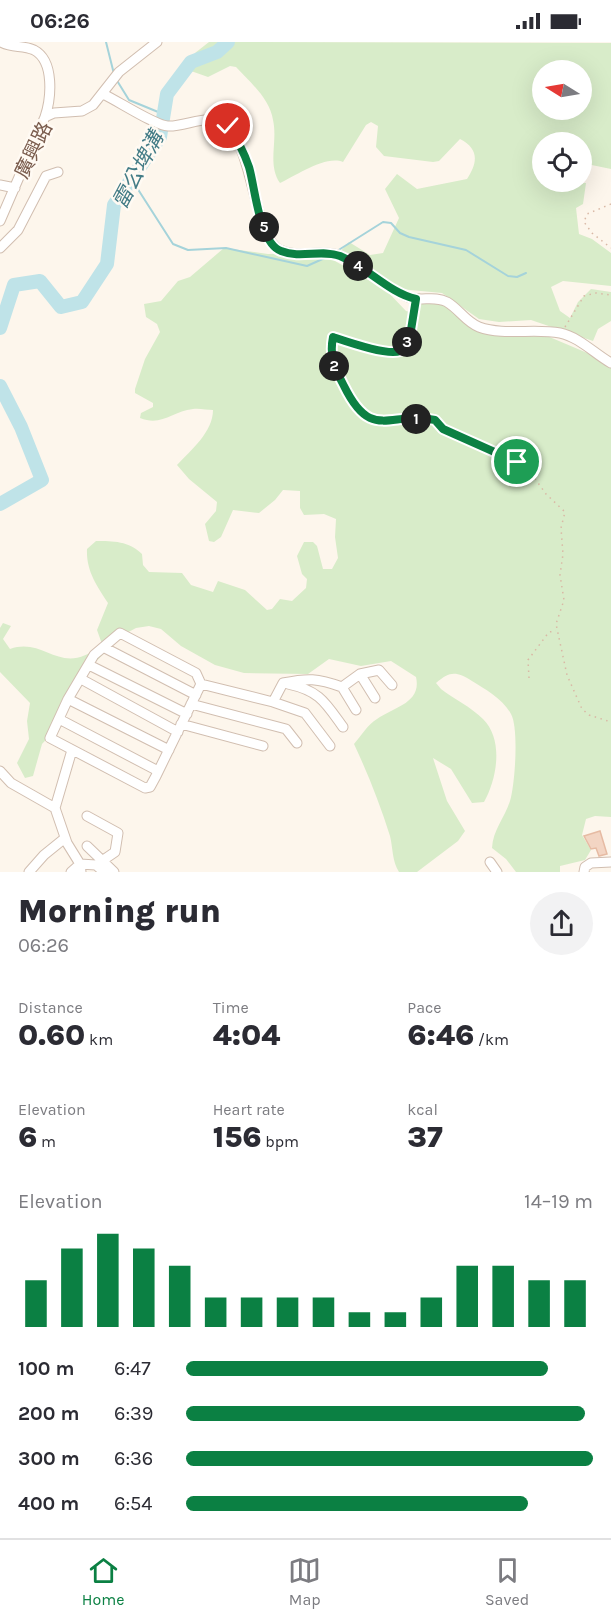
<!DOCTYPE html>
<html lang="en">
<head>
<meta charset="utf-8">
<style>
  :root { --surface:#fff; --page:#f2f2f3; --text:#2b2b33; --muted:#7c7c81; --line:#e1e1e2; --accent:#0b8043 }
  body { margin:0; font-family:Karla,"Noto Sans TC",sans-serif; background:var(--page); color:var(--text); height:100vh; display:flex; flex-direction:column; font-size:22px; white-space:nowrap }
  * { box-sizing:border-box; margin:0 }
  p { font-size:20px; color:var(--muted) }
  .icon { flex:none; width:33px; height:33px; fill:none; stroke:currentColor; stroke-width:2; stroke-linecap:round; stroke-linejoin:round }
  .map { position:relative; height:830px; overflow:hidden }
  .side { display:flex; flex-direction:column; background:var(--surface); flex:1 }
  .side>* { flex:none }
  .needle { width:39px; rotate:281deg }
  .fabs { position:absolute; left:532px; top:18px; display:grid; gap:12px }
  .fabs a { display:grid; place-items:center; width:60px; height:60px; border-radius:50%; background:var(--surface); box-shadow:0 6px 24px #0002; font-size:30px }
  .pin { position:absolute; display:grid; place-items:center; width:51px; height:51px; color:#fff; margin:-26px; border:3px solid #fff; border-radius:50%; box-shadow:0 2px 6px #0007 }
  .km { position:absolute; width:30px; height:30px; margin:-15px; border-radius:50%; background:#222; color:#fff; font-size:16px; line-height:30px; text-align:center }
  .round { display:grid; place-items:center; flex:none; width:63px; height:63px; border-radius:32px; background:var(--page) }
  .head { display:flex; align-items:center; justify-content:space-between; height:102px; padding:0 18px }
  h1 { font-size:33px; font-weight:800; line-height:45px }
  .stats { display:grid; grid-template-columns:repeat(3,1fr); gap:9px; height:102px; padding:6px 18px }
  .stats div { display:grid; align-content:center }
  .stats b { font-size:30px; font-weight:800 }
  .stats small { font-size:16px; font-weight:400 }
  .stats p { font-size:16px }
  .chart { height:168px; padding:12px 18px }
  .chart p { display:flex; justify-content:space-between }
  .chart svg { width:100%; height:108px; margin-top:6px; stroke:var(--accent); stroke-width:6 }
  ul { padding:0 18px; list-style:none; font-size:20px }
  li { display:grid; grid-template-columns:96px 72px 1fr; align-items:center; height:45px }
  li i { height:15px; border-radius:8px; background:var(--accent) }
  .status { display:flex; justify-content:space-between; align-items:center; height:42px; padding:0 30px; background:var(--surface); direction:ltr }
  .status svg { height:16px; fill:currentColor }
  .tabs { display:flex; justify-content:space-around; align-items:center; height:84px; border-top:2px solid var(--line); background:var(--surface); font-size:16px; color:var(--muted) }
  .tabs a { display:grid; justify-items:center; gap:3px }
  .tabs .active { color:var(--accent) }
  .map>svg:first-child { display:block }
  .green { fill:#d8ecc9; fill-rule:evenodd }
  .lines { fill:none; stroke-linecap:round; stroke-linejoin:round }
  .stream { stroke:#a5d3da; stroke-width:2 }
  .river { stroke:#bfe3e8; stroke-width:14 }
  .building { fill:#f3d5c3; stroke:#e6bba3; stroke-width:1.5 }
  .minor-casing { stroke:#d1beb0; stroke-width:11 }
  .path { stroke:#d9b8a5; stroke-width:1.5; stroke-dasharray:1.5 4.5; stroke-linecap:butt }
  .minor { stroke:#fff; stroke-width:9 }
  .route-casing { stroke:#fff; stroke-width:12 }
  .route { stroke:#0b8043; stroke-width:8 }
  .labels { text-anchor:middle; stroke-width:5; stroke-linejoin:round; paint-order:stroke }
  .street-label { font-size:20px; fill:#7a5c4d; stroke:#fffaf3 }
  .water-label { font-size:21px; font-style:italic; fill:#437c86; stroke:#fffaf3 }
</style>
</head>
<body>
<div class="status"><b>06:26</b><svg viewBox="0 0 49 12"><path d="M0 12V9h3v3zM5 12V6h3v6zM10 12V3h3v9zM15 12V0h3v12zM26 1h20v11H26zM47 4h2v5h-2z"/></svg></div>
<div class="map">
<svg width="611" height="830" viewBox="0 0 611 830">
  <rect width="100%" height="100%" fill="#fdf6ec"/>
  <path class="green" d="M 209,0 L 611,1 L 611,127 L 582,121 L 582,100 L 543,100 L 543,140 L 586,141 L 583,162 L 576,166 L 579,192 L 592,197 L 611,211 L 611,244 L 563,239 L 551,245 L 560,269 L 570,276 L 578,260 L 591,247 L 611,250 L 611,279 L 598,287 L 593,299 L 531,278 L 499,280 L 479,277 L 442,251 L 400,247 L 380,237 L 364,220 L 339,211 L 349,200 L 370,213 L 383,211 L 399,176 L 385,147 L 397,132 L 417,147 L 467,137 C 478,120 479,107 460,97 L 439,119 L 433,120 L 384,114 L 376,105 L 378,84 L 371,80 L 366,83 L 343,120 C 325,113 296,134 280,141 C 267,122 278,100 273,78 C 270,57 250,40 236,25 L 230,24 L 208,35 L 191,29 L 195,11 ZM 543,28 L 582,28 L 582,68 L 543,68 Z
    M 224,206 L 268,212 L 311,211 L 326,214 L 385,247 L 406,269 L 410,270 L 418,256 L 437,256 L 471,283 L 540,291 L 611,321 L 611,775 L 595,774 L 586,777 L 582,793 L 591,808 L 585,818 L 560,824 L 560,830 L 516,830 L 506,817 L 492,806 C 493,788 504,777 510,759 C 515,743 519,686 511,672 C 503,657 485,647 472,639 C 456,629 450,629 436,641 L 441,647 C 454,657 471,665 483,677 C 504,698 497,737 484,760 L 472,761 L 451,727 L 433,716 L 447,759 L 465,789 L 458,799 L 417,830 L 399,830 C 392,819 393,806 390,794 C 380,762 368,732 354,702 C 361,694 368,682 377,677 C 394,665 422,661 416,635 L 391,619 L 361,624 L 329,617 L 308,632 L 244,631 L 215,623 L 181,604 L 161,587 L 149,584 L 136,586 L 121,594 L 79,637 L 56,687 L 42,702 L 33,734 L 25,736 L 17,721 L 29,697 L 27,679 L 30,661 L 0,630 L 0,586 L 3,581 L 11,584 L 3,597 L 10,607 C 46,594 61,638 102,602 L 97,588 L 108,561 C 97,544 86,529 87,507 L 96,499 C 113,499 129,499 142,512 L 143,523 L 149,530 L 182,531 L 191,543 L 213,550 L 218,539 L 245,548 L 267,568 L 272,567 L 280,557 L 292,559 L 306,546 L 307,537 L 302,532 L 297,514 L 304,500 L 313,500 L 317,504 L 323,527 L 332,527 L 338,516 L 335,495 L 336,477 L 324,472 L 304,473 L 300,466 L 300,449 L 283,448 L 275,458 L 259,471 L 233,468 L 221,495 L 214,500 L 209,499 L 205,482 L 216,469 L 217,460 L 189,437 L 177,423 C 191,408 213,390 213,368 C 207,368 199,366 193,367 C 172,369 162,385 140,376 L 141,371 L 153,365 L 153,361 L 135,351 L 135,347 L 145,317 L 160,290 L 157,282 L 146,275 L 144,262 L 161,259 L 178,239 L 190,235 Z"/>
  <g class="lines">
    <path class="stream" d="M 106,0 L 114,32
      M 116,37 L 129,58 L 163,72
      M 132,138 L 173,202 L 188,208 L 226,206 L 307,224 L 327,215
      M 337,209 L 383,180 L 391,181 L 400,191 L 409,195 L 466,208 L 508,234 L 517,235 L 526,231"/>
    <path class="river" d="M 0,286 L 14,243 L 40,239 L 61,265 L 82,260 L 107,222 L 114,163 L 160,95 L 167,52 L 191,20 L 217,10 L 228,0
      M 0,344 L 21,385 L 42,438 L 0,462"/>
  </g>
  <path class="building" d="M 600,789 L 607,812 L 599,814 L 596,806 L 591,807 L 584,794 Z"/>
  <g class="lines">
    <defs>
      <path id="minor" d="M 1,0 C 11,6 23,3 34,8 C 55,19 51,57 45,75
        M 103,52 C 118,59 156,84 168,84 C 187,85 213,68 228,85 C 254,112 255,197 280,208 C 298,217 318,207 338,213 C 363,222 387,248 408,255 C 421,260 434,253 447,260 C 459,267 466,280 479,285 C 504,294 534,286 560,291 C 579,295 595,312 611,321
        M 0,143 L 15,146
        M 0,179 L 45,75 L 54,71 L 82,69 L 93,63 L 119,30 L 157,0
        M 0,206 L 18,188 L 46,134 L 58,130
        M 105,606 L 196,653
        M 89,623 L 187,672
        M 360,632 L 375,656
        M 81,637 L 178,690
        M 201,642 L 196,631 L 120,591 L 94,613 L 68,657 L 50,696 L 145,746 L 150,745 L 156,734 L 201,642 L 273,660 L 283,641 C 308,636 317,636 342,645 L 360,632 L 379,628 L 392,643
        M 288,642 C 320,649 325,660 343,685
        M 342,645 L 356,668
        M 68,657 L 169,708
        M 273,660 L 305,671 L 330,704
        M 191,662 L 286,687 L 297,701
        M 59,677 L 158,729
        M 181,682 L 263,704
        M 0,729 L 11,741 L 55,766 L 67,801 L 80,822 L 81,830
        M 55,766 L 72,708
        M 87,774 L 118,791 L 115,810 L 96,823
        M 87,804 L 114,830
        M 490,820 L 497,830
        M 29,830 L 44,813 L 65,796
        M 71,830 L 80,822 L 96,823 L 104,830
        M 584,830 L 585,825 L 591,821 L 611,820"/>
    </defs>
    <use href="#minor" class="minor-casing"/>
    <path class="path" d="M 611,162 L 587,172 L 584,180 L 592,191 L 611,206
      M 416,264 L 410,294 L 401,310 C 388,314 348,300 333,295 C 329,315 335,327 344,344 C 372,401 390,368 435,378 L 443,387 L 528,427 L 546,452 L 565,470 L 561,486 L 563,512 L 560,533 L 564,558 L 556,582 L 567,633 L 582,667 L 589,673 L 611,680
      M 565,285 L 584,254 L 596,251 L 611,253
      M 529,636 L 528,618 L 549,590 L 556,589"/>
    <use href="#minor" class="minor"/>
  </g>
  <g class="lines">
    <defs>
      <path id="route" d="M 228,84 C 237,97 244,110 249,125 C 255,145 259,201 281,209 C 301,217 321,207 340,214 C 367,225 389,251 416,257 L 410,294 L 400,309 C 388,314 348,300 333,295 C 329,315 335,327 344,344 C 372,401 390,368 435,378 L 443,387 L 517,420"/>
    </defs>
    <use href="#route" class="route-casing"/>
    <use href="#route" class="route"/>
  </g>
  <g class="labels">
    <g class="street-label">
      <text transform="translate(33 108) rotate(-64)" y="7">廣興路</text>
    </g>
    <g class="water-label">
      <text transform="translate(138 128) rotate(-62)" y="7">雷公埤溝</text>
    </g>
  </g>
</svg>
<div class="fabs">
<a><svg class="needle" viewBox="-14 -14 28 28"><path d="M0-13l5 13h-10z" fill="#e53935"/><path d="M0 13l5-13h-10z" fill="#7c7c81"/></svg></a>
<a><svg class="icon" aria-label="locate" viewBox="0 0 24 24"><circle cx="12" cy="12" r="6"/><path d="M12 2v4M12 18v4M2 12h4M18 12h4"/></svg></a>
</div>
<div class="pin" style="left:517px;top:420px;background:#1e9e55"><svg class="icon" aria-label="arrive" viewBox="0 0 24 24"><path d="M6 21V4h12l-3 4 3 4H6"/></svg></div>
<div class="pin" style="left:228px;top:84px;background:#d93025"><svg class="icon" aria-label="check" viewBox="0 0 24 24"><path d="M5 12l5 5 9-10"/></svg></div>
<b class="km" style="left:416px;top:377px">1</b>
<b class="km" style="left:334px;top:324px">2</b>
<b class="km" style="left:407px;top:300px">3</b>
<b class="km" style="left:358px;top:224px">4</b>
<b class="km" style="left:264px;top:185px">5</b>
</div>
<section class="side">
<div class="head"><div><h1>Morning run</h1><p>06:26</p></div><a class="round"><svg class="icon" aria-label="share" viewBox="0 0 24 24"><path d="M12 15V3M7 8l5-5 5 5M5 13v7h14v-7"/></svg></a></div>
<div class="stats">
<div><p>Distance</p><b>0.60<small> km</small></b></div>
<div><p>Time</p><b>4:04</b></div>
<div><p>Pace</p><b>6:46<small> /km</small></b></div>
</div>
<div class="stats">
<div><p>Elevation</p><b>6<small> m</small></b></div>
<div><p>Heart rate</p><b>156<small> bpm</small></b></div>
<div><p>kcal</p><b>37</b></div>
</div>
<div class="chart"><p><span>Elevation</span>14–19 m</p>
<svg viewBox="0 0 160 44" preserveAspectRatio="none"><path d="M5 44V25M15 44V12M25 44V6M35 44V12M45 44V19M55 44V32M65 44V32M75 44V32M85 44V32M95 44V38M105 44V38M115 44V32M125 44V19M135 44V19M145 44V25M155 44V25"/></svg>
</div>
<ul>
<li><b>100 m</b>6:47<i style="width:89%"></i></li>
<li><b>200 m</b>6:39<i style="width:98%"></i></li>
<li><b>300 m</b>6:36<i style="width:100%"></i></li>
<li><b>400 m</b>6:54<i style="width:84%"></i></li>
</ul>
</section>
<nav class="tabs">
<a class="active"><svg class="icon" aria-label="home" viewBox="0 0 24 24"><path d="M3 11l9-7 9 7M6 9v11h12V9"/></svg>Home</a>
<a><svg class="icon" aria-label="map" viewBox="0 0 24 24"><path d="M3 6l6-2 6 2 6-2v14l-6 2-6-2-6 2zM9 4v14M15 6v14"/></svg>Map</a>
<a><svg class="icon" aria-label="saved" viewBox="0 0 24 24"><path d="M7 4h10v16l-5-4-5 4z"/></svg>Saved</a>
</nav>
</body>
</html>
